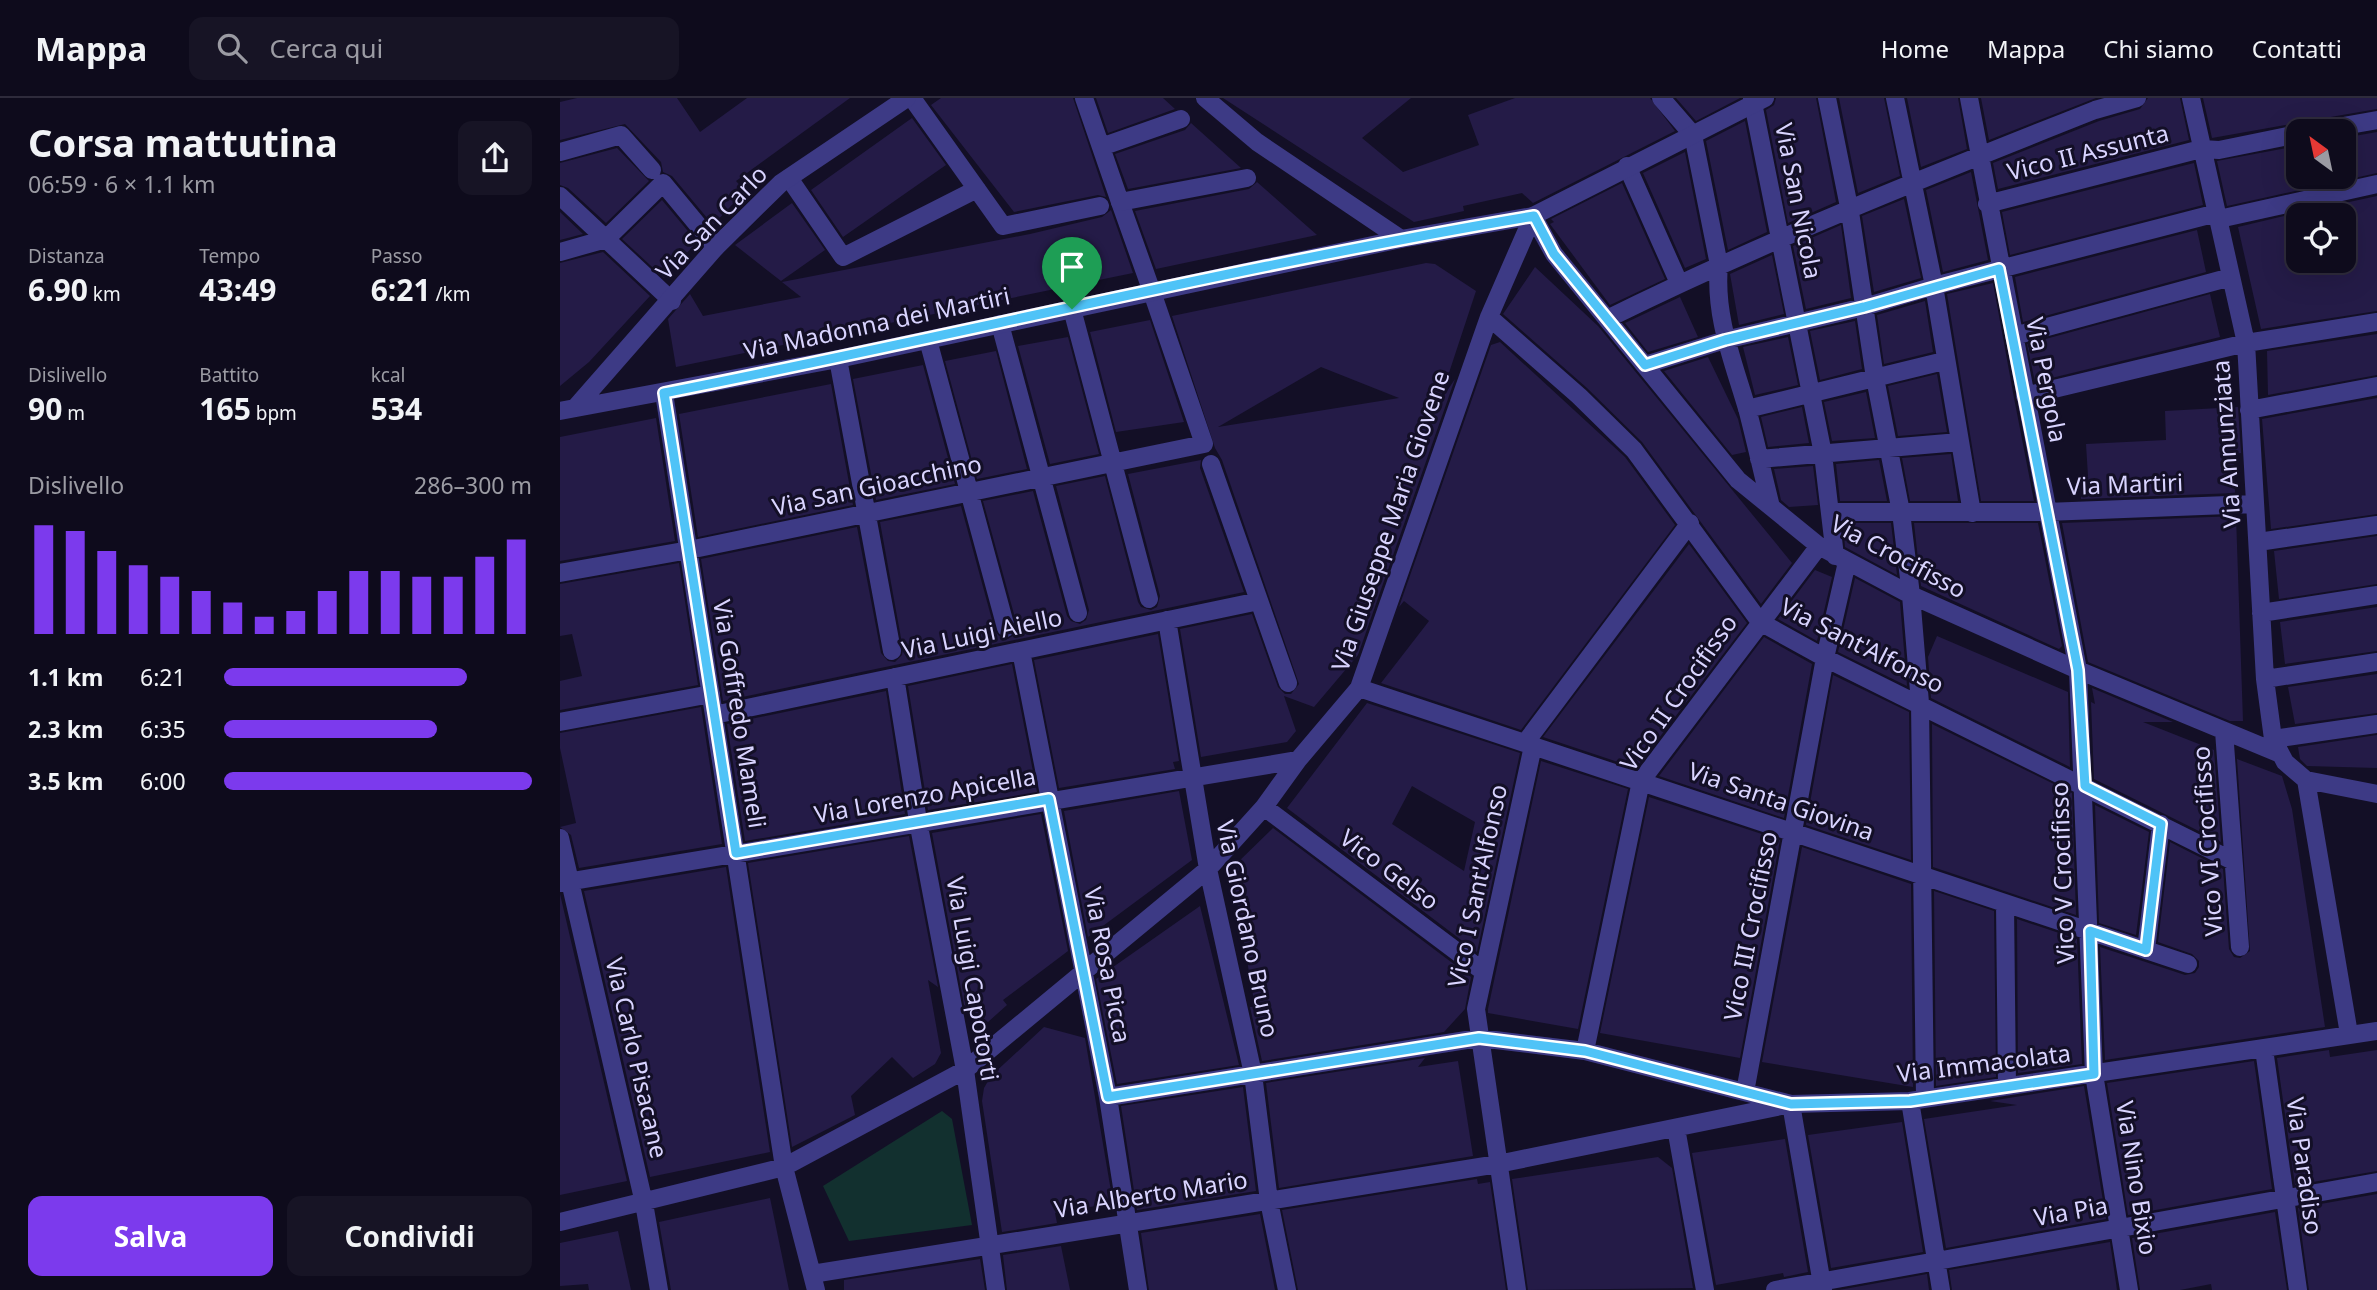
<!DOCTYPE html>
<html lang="it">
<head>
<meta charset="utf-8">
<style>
  :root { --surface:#0e0b1c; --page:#171425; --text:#f1f3f6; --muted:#9b9ba3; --line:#2e2b3b; --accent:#7c3aed }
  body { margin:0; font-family:"Noto Sans",sans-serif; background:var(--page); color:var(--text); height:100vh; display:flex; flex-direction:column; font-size:26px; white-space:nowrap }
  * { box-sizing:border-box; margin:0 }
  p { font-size:23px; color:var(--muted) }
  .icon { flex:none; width:38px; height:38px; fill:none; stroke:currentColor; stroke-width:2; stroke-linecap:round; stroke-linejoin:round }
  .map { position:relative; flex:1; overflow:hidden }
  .drawer { display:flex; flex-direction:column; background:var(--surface); width:560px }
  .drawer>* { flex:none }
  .needle { width:46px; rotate:327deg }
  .controls { position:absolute; left:1726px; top:21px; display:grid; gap:14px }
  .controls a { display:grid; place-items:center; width:70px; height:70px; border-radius:14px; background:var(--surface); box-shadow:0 7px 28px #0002,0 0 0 2px var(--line); font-size:35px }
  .pin { position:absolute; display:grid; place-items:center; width:60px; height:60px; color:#fff; margin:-72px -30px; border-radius:50% 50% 50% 0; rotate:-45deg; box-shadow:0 0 7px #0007 }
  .pin .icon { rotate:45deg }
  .round { display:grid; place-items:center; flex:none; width:74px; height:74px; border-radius:14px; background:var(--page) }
  .overview { display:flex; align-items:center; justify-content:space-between; height:119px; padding:0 28px }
  h1 { font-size:38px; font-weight:700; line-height:52px }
  .stats { display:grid; grid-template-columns:repeat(3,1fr); gap:10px; height:119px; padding:7px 28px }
  .stats div { display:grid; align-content:center }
  .stats b { font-size:30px; font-weight:700 }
  .stats small { font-size:19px; font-weight:400 }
  .stats p { font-size:19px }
  .chart { height:196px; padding:14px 28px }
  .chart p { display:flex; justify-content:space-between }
  .chart svg { width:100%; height:126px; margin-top:7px; stroke:var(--accent); stroke-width:6 }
  .action { display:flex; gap:14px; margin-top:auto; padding:14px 28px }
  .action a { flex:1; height:80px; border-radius:14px; background:var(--accent); color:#fff; font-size:28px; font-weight:700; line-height:80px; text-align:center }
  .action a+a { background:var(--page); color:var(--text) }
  ul { padding:0 28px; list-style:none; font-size:23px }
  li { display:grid; grid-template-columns:112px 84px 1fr; align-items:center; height:52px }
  li i { height:18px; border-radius:9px; background:var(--accent) }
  header { display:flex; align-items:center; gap:42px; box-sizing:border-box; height:98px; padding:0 35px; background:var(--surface); border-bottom:2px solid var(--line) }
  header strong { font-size:33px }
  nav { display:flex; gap:38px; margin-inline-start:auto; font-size:24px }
  .search { width:490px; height:63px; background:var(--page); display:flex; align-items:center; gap:18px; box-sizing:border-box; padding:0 24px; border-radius:14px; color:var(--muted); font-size:26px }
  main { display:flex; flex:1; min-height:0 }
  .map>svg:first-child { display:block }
  .green { fill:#12302f }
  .building { fill:#241b47; fill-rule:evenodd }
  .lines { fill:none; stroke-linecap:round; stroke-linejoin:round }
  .pedestrian { stroke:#3d3a85; stroke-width:18 }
  .minor { stroke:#3d3a85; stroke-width:18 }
  .tertiary { stroke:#3d3a85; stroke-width:18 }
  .route-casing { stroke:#fff; stroke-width:14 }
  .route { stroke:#4fc3f7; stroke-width:9 }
  .labels { text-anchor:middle; stroke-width:6; stroke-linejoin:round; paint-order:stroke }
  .street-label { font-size:24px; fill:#d9d4ff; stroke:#130f26 }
</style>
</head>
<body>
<header>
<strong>Mappa</strong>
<div class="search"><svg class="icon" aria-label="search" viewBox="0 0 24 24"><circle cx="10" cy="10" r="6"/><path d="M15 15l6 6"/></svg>Cerca qui</div>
<nav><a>Home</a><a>Mappa</a><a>Chi siamo</a><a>Contatti</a></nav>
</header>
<main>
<section class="drawer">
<div class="overview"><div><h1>Corsa mattutina</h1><p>06:59 · 6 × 1.1 km</p></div><a class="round"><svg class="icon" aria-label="share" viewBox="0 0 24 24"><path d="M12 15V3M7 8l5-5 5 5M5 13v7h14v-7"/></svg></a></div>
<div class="stats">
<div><p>Distanza</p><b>6.90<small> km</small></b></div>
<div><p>Tempo</p><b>43:49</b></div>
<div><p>Passo</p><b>6:21<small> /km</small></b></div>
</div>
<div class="stats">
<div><p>Dislivello</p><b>90<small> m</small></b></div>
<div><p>Battito</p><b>165<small> bpm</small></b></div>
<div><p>kcal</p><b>534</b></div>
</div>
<div class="chart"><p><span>Dislivello</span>286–300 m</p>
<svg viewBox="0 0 160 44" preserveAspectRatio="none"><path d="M5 44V6M15 44V8M25 44V15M35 44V20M45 44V24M55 44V29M65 44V33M75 44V38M85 44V36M95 44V29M105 44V22M115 44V22M125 44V24M135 44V24M145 44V17M155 44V11"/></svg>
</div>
<ul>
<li><b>1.1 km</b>6:21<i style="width:79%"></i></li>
<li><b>2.3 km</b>6:35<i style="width:69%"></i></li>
<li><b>3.5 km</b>6:00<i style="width:100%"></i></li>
</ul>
<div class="action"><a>Salva</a><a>Condividi</a></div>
</section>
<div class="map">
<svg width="1817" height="1192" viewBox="0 0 1817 1192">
  <rect width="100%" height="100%" fill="#130f26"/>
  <path class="green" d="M 382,1013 L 392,1021 L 412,1127 L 289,1143 L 263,1088 Z"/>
  <path class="building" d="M 17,0 L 117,0 L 140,34 L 187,0 L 290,0 L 176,83 L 185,93 L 153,127 L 112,78 L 103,74 L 101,64 L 65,26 L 0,42 L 0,4 Z
    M 381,0 L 513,0 L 546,99 L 538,97 L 454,114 L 371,7 Z
    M 536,0 L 603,0 L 615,11 L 548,35 Z
    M 663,0 L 851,0 L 802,40 L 843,74 L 919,47 L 908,17 L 955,0 L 1090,0 L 1115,33 L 973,105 L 962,95 L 903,108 L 904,113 L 854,124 Z
    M 1116,0 L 1180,0 L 1136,23 Z
    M 1216,0 L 1256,0 L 1276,104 L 1228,125 L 1206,12 L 1214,7 Z
    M 1279,0 L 1324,0 L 1340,78 L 1298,95 Z
    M 1347,0 L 1398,0 L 1407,51 L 1361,69 Z
    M 1421,0 L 1536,0 L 1429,42 Z
    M 1588,0 L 1620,0 L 1629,42 L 1438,91 L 1433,65 L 1539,23 L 1580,11 Z
    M 1643,0 L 1817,0 L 1817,11 L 1753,22 L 1745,28 L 1736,25 L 1652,40 Z
    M 352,20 L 386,67 L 283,139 L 251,92 Z
    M 1185,23 L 1207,134 L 1168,152 L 1146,43 Z
    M 631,25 L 681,70 L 568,91 L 555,56 L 625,32 Z
    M 1817,34 L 1817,75 L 1667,108 L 1657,63 L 1738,48 L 1738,79 L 1783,79 L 1783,40 Z
    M 57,50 L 89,83 L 46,125 L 8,90 L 0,87 L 0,65 Z
    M 1125,54 L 1146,161 L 1125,170 L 1083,75 Z
    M 1634,65 L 1643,107 L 1450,157 L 1442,114 Z
    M 1411,74 L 1428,162 L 1383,174 L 1366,92 Z
    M 697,84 L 757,137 L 596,171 L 575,113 L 689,91 Z
    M 1062,85 L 1105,181 L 1050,207 L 990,126 L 994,124 L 991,121 Z
    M 1817,98 L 1817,213 L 1701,231 L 1678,129 L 1724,118 L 1735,163 L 1783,163 L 1783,117 L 1729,117 Z
    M 1344,101 L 1361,180 L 1314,194 L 1302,118 Z
    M 102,102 L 137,144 L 104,180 L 62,141 Z
    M 232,105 L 265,152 L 221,183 L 175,147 Z
    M 551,112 L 573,175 L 116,269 L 108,221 L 130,196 L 143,218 L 241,199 L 222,184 L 470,136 L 542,119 Z
    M 0,114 L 23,136 L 0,142 Z
    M 1281,127 L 1291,200 L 1246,211 L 1233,148 Z
    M 1637,132 L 1646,174 L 1463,224 L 1455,179 Z
    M 43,154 L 90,198 L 29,264 L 0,288 L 0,165 Z
    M 1212,157 L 1224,216 L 1179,227 L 1170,176 Z
    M 866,165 L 875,166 L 916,193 L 879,305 L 895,281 L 798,557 L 754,609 L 724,598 L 736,633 L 727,644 L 641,659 L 620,531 L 692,516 L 718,589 L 725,596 L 731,596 L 739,586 L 662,362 L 655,350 L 612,218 ZM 761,269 L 839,300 L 658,329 Z
    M 975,169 L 1038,228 L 1232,465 L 1201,506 L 1082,344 L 1027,290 L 943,216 Z
    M 1433,185 L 1454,300 L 1474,403 L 1421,403 L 1387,196 Z
    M 1650,196 L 1660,239 L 1475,284 L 1467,246 Z
    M 1120,199 L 1138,239 L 1088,254 L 1065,225 Z
    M 1365,203 L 1373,254 L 1324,266 L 1317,217 Z
    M 590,222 L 624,324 L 556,334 L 530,234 Z
    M 1295,223 L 1302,271 L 1260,282 L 1250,233 Z
    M 1817,236 L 1817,277 L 1708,297 L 1707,253 Z
    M 508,239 L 539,356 L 490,366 L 458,248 Z
    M 1228,239 L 1238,287 L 1195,297 L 1183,249 Z
    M 940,244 L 1065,359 L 1115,427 L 961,632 L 821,585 L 869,523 L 844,503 L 839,509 L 931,247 Z
    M 436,253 L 467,371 L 417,381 L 385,263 Z
    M 1148,259 L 1178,321 L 1186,354 L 1172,357 L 1104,273 Z
    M 363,267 L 395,386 L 316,402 L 293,281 Z
    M 1377,276 L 1387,334 L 1338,338 L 1328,288 Z
    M 271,286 L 293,407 L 138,439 L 119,316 Z
    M 1306,294 L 1315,340 L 1272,343 L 1264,304 Z
    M 1817,300 L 1817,416 L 1711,431 L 1702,321 Z
    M 1242,309 L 1249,345 L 1208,349 L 1201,319 Z
    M 1678,309 L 1681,355 L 1674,356 L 1675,395 L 1521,401 L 1520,378 L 1528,378 L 1526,346 L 1606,342 L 1605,313 Z
    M 96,320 L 115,443 L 0,463 L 0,339 Z
    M 1391,356 L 1398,403 L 1350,403 L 1342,360 Z
    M 641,362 L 640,370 L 684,494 L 163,603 L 141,461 L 297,429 L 321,555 L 328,563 L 335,564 L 342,557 L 343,551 L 320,424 L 401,408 L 435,533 L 439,538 L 448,541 L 454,537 L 457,527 L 423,403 L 473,393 L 507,518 L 511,523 L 520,526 L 526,522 L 529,512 L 496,388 L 545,378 L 578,504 L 581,509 L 591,512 L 597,509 L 600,498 L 568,376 Z
    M 1319,362 L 1327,403 L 1280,403 L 1276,366 Z
    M 1253,368 L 1258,407 L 1229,409 L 1221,402 L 1214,371 Z
    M 1676,418 L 1683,623 L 1670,623 L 1528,564 L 1502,425 Z
    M 1283,425 L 1331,425 L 1337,477 L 1285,449 Z
    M 1354,425 L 1478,425 L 1502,548 L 1499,551 L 1361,488 Z
    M 1817,438 L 1817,486 L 1719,501 L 1714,453 Z
    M 1129,446 L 1187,525 L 1076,670 L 983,639 Z
    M 119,465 L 138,587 L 0,612 L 0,583 L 22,578 L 12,536 L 0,538 L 0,486 Z
    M 1255,472 L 1272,479 L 1257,543 L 1218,521 Z
    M 1295,480 L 1340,504 L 1347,588 L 1278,554 Z
    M 1817,509 L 1817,553 L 1725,566 L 1720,524 Z
    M 598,536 L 619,663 L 613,664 L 615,671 L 499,690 L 474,562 Z
    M 1377,538 L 1508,594 L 1510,669 L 1371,600 L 1368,559 Z
    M 1204,539 L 1252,566 L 1224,720 L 1099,678 Z
    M 452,566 L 477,694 L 368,712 L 348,588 Z
    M 1817,576 L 1817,615 L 1735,626 L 1728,589 Z
    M 1273,577 L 1349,614 L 1351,762 L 1246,727 Z
    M 1532,590 L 1613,624 L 1583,624 L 1654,652 L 1661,744 L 1534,681 L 1531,604 L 1535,606 Z
    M 326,593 L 345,716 L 185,743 L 167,626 Z
    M 807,605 L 960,655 L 917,854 L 727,710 ZM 852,688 L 915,724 L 904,773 L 832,726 Z
    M 141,609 L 162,746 L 19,770 L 11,737 L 0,729 L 16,725 L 0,650 L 0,635 Z
    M 1372,626 L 1512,695 L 1516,817 L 1373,769 Z
    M 1817,637 L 1817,670 L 1747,668 L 1740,661 L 1738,649 Z
    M 1677,661 L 1722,678 L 1732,711 L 1765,929 L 1545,962 L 1540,849 L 1625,877 L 1635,875 L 1639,869 L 1639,863 L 1632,856 L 1598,844 L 1610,744 L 1663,771 L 1669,851 L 1674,859 L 1680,860 L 1690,853 Z
    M 981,663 L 1068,691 L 1018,931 L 928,915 L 928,911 Z
    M 619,693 L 632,762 L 528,839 L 504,713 Z
    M 1089,699 L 1220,742 L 1180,960 L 1040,935 Z
    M 1535,707 L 1589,734 L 1576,837 L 1539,825 Z
    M 481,716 L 508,853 L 443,902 L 447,907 L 428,924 L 404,907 L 372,735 Z
    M 713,730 L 911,879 L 905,911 L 884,934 L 702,963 L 690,909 L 695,909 L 672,775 L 674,768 Z
    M 349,738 L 378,889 L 368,882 L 381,955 L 375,966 L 353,980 L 332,959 L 291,998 L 295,1017 L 232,1049 L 188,765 Z
    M 1242,749 L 1351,786 L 1353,989 L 1202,964 Z
    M 166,769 L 210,1054 L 90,1079 L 24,793 Z
    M 1374,793 L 1434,813 L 1436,979 L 1376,988 Z
    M 0,796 L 67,1083 L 0,1097 Z
    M 640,808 L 679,967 L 557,986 L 536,881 Z
    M 1457,821 L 1517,841 L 1522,966 L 1458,975 Z
    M 484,929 L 525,940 L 553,1105 L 495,1115 L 497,1125 L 442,1134 L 422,1003 L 424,990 L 431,978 Z
    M 1769,952 L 1770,959 L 1817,952 L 1817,1073 L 1735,1087 L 1717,960 Z
    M 865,960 L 858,969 L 898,963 L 913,1058 L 719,1090 L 706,985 Z
    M 1694,963 L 1712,1091 L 1568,1117 L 1547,985 Z
    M 1524,988 L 1546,1121 L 1386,1150 L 1364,1021 L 1457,1007 L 1430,1003 Z
    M 683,989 L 696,1093 L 577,1112 L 561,1008 Z
    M 1342,1024 L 1363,1154 L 1271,1170 L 1248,1037 Z
    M 1225,1041 L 1248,1174 L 1224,1179 L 1223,1175 L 1156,1187 L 1132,1055 Z
    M 1098,1059 L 1112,1070 L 1133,1190 L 968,1192 L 952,1081 Z
    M 917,1081 L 918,1086 L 930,1084 L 946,1192 L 738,1192 L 722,1112 Z
    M 1817,1096 L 1817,1192 L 1749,1192 L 1738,1110 Z
    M 210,1100 L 229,1192 L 111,1192 L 99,1124 Z
    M 1715,1114 L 1727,1192 L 1652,1192 L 1651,1186 L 1620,1192 L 1580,1192 L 1572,1140 Z
    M 700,1116 L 715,1192 L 589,1192 L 581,1135 Z
    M 58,1133 L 71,1192 L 29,1192 L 28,1186 L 0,1188 L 0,1145 Z
    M 1550,1144 L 1557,1192 L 1392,1192 L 1389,1172 Z
    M 501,1148 L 510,1192 L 447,1192 L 443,1157 Z
    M 420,1161 L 425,1192 L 284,1192 L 284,1182 Z
    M 1367,1176 L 1369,1192 L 1279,1192 Z"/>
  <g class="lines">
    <path class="pedestrian" d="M 560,104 L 592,194"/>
    <path class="minor" d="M 352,0 L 443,128 L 540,108
      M 524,0 L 560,104 L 687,80
      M 645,0 L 697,44 L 841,141
      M 1101,0 L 1133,37 L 1159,167 C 1154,219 1174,265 1188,314 C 1196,345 1203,377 1211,409
      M 1192,0 L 1263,356 L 1275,458
      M 1267,0 L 1290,114 L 1315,280 L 1341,414 L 1351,497 L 1360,605 L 1365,1001
      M 1335,0 L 1374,188 L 1412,415
      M 1409,0 L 1518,572 L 1534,976 L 1569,1192
      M 1631,0 L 1686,245 L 1705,581 L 1713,641 L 1725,664 L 1746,682 L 1817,696
      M 1755,33 L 1817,22
      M 541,49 L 621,21
      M 0,54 L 61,37 L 92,72
      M 1067,68 L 1119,185
      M 229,80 L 283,159 L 417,91
      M 0,98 L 112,203
      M 1427,106 L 1641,51 L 1659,52 L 1738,36
      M 973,118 L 994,156 L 1178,382 L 1259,448 L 1351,497 L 1518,572 L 1718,655
      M 1659,121 L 1817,86
      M 0,154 L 46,141 L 103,85 L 156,149
      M 512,211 L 589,501
      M 929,219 L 1019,298 L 1074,352 L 1200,524 L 1265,560 L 1673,763
      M 1049,220 C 1207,142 1371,77 1535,12 L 1577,0
      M 440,226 L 518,515
      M 1454,238 L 1671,179
      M 368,242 L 446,530
      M 278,261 L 332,553
      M 1085,267 L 1165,242 L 1304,209 L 1374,188 L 1657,115
      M 104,295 L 224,1069 L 256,1192
      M 1465,298 L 1686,245 L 1817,224
      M 1187,311 L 1384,263
      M 1689,312 L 1817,288
      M 1199,361 L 1399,344
      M 651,366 L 728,585
      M 1270,414 L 1486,414 L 1694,406
      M 1698,444 L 1817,427
      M 0,475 L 129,452 L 644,346 L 592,194
      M 1701,515 L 1817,497
      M 607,522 L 648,771 L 693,976 L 709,1103 L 727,1192
      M 461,553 L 548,999 L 578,1192
      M 335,579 L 358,723 L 405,972 L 436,1192
      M 1705,581 L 1817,564
      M 799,590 L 1628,866
      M 154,617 L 699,503
      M 0,624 L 151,596
      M 1664,633 L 1680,849
      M 1713,641 L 1817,626
      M 965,645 L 1130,425
      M 1746,682 L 1789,936
      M 704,709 L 924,874
      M 0,740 L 84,1105 L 99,1192
      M 0,785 L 738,662
      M 1445,805 L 1447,988
      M 1586,852 L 1601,726
      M 1704,951 L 1738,1192
      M 1025,953 L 1081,683 L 1259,448
      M 1185,994 L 1265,560 L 1287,464
      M 548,999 L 919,940 L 1025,953 L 1231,1006 L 1263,1192
      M 1350,1003 L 1381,1192
      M 1116,1030 L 1145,1192
      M 0,1124 L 224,1069 L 405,972 L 648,771 L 704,709 L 738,662 L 799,590 L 929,219 L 973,118
      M 252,1176 L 938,1066 L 1231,1006 L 1350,1003 L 1817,933
      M 957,1192 L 916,911 L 973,648
      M 1215,1192 L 1817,1084"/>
    <path class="tertiary" d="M 15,310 L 156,149 L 221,85 L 347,0
      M 0,313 L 278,261 L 841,141 L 973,118 L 1205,0"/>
  </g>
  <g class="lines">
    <defs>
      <path id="route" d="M 974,118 L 994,156 L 1085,267 L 1165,242 L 1304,209 L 1439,171 L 1518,572 L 1525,688 L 1601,726 L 1586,852 L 1530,833 L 1534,976 L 1350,1003 L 1231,1006 L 1025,953 L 919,940 L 548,999 L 489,701 L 176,755 L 104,295 C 394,238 682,167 974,118 Z"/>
    </defs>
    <use href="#route" class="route-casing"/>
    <use href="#route" class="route"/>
  </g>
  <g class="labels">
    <g class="street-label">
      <text transform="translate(1528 55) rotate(-14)" y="8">Vico II Assunta</text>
      <text transform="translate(1238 103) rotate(79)" y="8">Via San Nicola</text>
      <text transform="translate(152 125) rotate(-46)" y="8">Via San Carlo</text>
      <text transform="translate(317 226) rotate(-12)" y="8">Via Madonna dei Martiri</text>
      <text transform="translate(1486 282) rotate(79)" y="8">Via Pergola</text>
      <text transform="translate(1667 346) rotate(-94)" y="8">Via Annunziata</text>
      <text transform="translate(1565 387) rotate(-2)" y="8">Via Martiri</text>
      <text transform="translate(317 388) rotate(-12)" y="8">Via San Gioacchino</text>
      <text transform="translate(831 423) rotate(-71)" y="8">Via Giuseppe Maria Giovene</text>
      <text transform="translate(1338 459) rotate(28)" y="8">Via Crocifisso</text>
      <text transform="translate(422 536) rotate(-12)" y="8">Via Luigi Aiello</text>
      <text transform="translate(1302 548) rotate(27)" y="8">Via Sant'Alfonso</text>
      <text transform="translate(1119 595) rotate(-55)" y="8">Vico II Crocifisso</text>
      <text transform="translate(179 616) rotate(81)" y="8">Via Goffredo Mameli</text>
      <text transform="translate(365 698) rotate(-10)" y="8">Via Lorenzo Apicella</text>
      <text transform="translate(1221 704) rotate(19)" y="8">Via Santa Giovina</text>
      <text transform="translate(1648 743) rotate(-94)" y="8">Vico VI Crocifisso</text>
      <text transform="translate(829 772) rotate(37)" y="8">Vico Gelso</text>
      <text transform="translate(1503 775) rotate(-92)" y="8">Vico V Crocifisso</text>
      <text transform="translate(918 788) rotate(-78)" y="8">Vico I Sant'Alfonso</text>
      <text transform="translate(1191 828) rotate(-79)" y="8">Vico III Crocifisso</text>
      <text transform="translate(687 831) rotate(78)" y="8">Via Giordano Bruno</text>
      <text transform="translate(547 867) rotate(79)" y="8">Via Rosa Picca</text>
      <text transform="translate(412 881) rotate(80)" y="8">Via Luigi Capotorti</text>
      <text transform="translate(76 960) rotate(77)" y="8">Via Carlo Pisacane</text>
      <text transform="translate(1424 966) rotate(-7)" y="8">Via Immacolata</text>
      <text transform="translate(1744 1068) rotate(82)" y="8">Via Paradiso</text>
      <text transform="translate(1576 1080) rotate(81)" y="8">Via Nino Bixio</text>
      <text transform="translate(591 1097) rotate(-9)" y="8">Via Alberto Mario</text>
      <text transform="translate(1511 1114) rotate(-10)" y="8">Via Pia</text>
    </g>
  </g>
</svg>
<div class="controls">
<a><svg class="needle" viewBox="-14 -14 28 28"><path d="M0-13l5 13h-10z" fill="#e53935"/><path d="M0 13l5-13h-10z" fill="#9b9ba3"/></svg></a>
<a><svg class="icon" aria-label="locate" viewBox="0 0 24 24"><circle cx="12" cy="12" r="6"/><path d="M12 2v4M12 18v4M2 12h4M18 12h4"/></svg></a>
</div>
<div class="pin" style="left:512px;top:211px;background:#1e9e55"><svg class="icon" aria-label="arrive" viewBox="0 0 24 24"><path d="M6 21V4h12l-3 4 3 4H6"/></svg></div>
</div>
</main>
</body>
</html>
